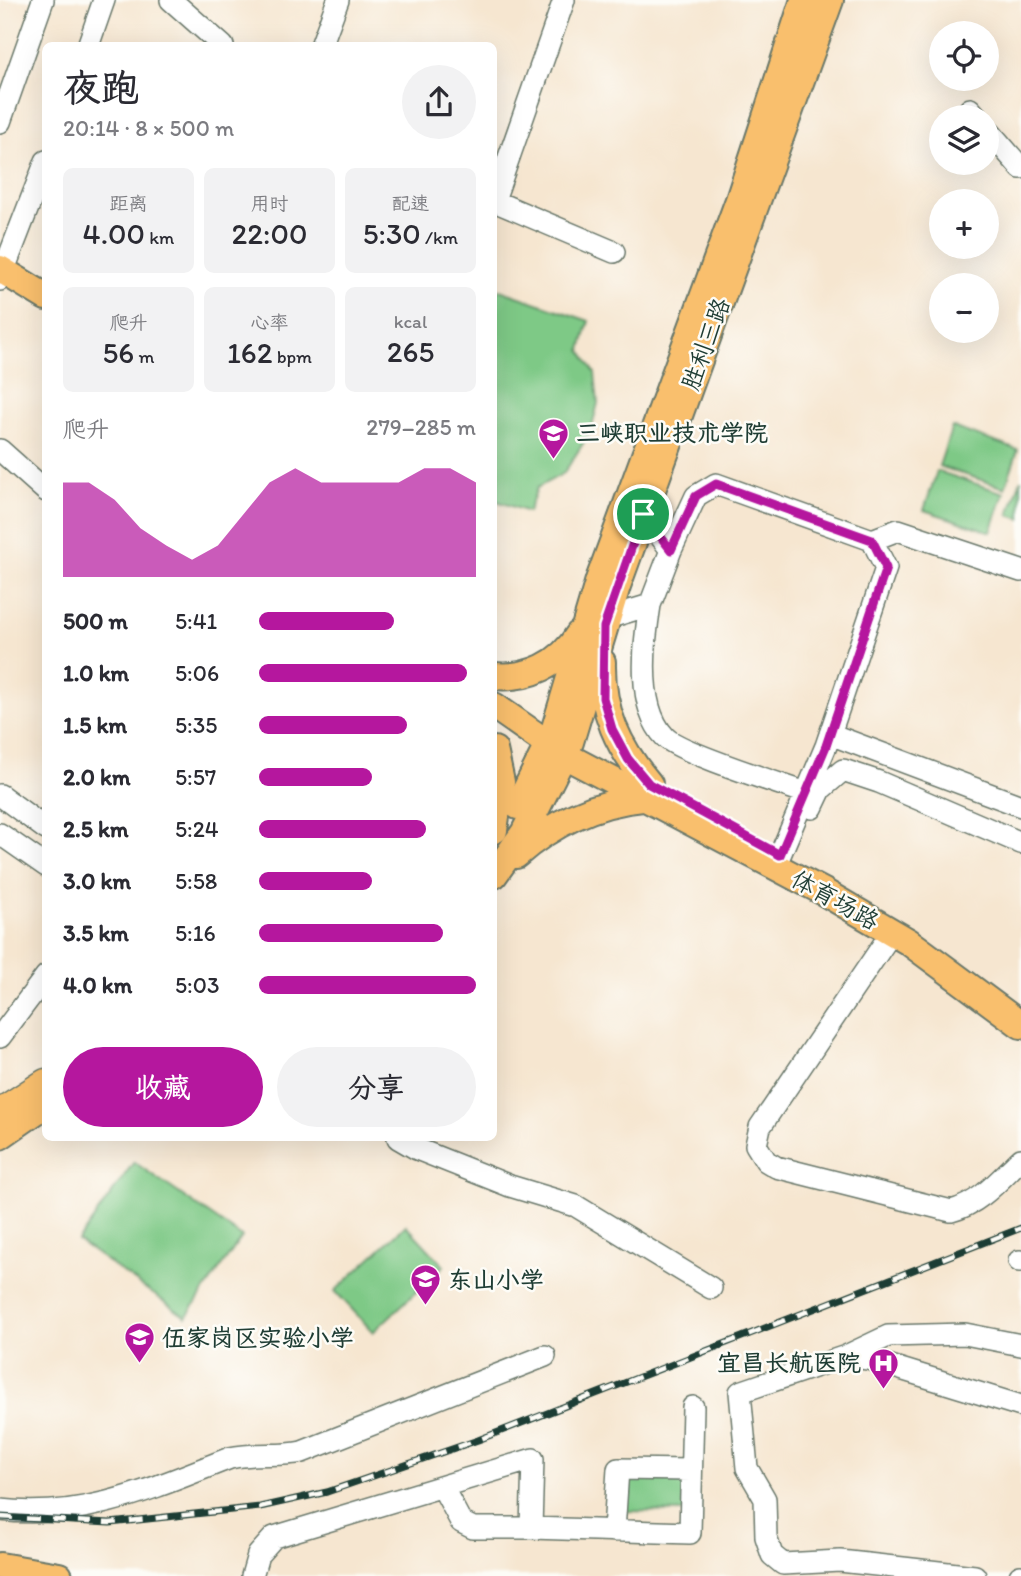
<!DOCTYPE html>
<html lang="zh">
<head>
<meta charset="utf-8">
<style>
  :root { --surface:#fff; --page:#f2f2f3; --text:#2b2b33; --muted:#7c7c81; --accent:#b5179e }
  body { margin:0; font-family:Itim,"LXGW WenKai TC",sans-serif; background:var(--page); color:var(--text); height:100vh; display:flex; flex-direction:column; font-size:26px; white-space:nowrap }
  * { box-sizing:border-box; margin:0 }
  p { font-size:23px; color:var(--muted) }
  .icon { flex:none; width:38px; height:38px; fill:none; stroke:currentColor; stroke-width:2; stroke-linecap:round; stroke-linejoin:round }
  .map { position:relative; flex:1; overflow:hidden }
  .panel { position:absolute; left:42px; top:42px; width:455px; height:1099px; display:flex; flex-direction:column; background:var(--surface); border-radius:10px; box-shadow:0 7px 28px #0002 }
  .panel>* { flex:none }
  .tools { position:absolute; left:929px; top:21px; display:grid; gap:14px }
  .tools a { display:grid; place-items:center; width:70px; height:70px; border-radius:50%; background:var(--surface); box-shadow:0 7px 28px #0002; font-size:35px }
  .pin { position:absolute; display:grid; place-items:center; width:60px; height:60px; color:#fff; margin:-30px; border:4px solid #fff; border-radius:50%; box-shadow:0 2px 7px #0007 }
  .round { display:grid; place-items:center; flex:none; width:74px; height:74px; border-radius:37px; background:var(--page) }
  .headline { display:flex; align-items:center; justify-content:space-between; height:119px; padding:0 21px }
  h1 { font-size:38px; font-weight:600; line-height:52px }
  .metrics { display:grid; grid-template-columns:repeat(3,1fr); gap:10px; height:119px; padding:7px 21px }
  .metrics div { display:grid; align-content:center; border-radius:10px; background:var(--page); text-align:center }
  .metrics b { font-size:30px; font-weight:600 }
  .metrics small { font-size:19px; font-weight:400 }
  .metrics p { font-size:19px }
  .chart { height:196px; padding:14px 21px }
  .chart p { display:flex; justify-content:space-between }
  .chart svg { width:100%; height:126px; margin-top:7px; fill:var(--accent); opacity:.7 }
  .button { display:flex; gap:14px; margin-top:auto; padding:14px 21px }
  .button a { flex:1; height:80px; border-radius:42px; background:var(--accent); color:#fff; font-size:28px; font-weight:600; line-height:80px; text-align:center }
  .button a+a { background:var(--page); color:var(--text) }
  ul { padding:0 21px; list-style:none; font-size:23px }
  li { display:grid; grid-template-columns:112px 84px 1fr; align-items:center; height:52px }
  li i { height:18px; border-radius:9px; background:var(--accent) }
  .map>svg:first-child { display:block }
  .green { fill:#7ec986; stroke:#4e835d; stroke-width:2 }
  .lines { fill:none; stroke-linecap:round; stroke-linejoin:round }
  .minor-casing { stroke:#6a786b; stroke-width:24 }
  .major-casing { stroke:#6a786b; stroke-width:30 }
  .highway-casing { stroke:#6a786b; stroke-width:33 }
  .minor { stroke:#fff; stroke-width:21 }
  .major { stroke:#f9bf6d; stroke-width:26 }
  .highway { stroke:#f9bf6d; stroke-width:30 }
  .rail-casing { stroke:#1f3d34; stroke-width:7 }
  .rail { stroke:#fdfcf7; stroke-width:4.5; stroke-dasharray:13; stroke-linecap:butt }
  .route-casing { stroke:#fff; stroke-width:14 }
  .route { stroke:#b5179e; stroke-width:9 }
  .labels { text-anchor:middle; stroke-width:5; stroke-linejoin:round; paint-order:stroke }
  .street-label { font-size:24px; fill:#1f3d34; stroke:#fdfcf7 }
  .poi-label { font-size:24px; font-weight:bold; fill:#1f3d34; stroke:#fdfcf7; text-anchor:start }
</style>
</head>
<body>
<div class="map">
<svg width="1021" height="1576" viewBox="0 0 1021 1576">
  <rect width="100%" height="100%" fill="#fdfcf7"/>
  <filter id="ink" filterUnits="userSpaceOnUse"><feTurbulence type="fractalNoise" baseFrequency=".0143" numOctaves="2"/><feDisplacementMap in="SourceGraphic" scale="14" xChannelSelector="R" yChannelSelector="G"/><feConvolveMatrix kernelMatrix="1 2 1 2 8 2 1 2 1" color-interpolation-filters="sRGB"/></filter>
  <filter id="wash" filterUnits="userSpaceOnUse"><feTurbulence type="fractalNoise" baseFrequency=".00686" numOctaves="4" result="noise"/><feDisplacementMap in="SourceGraphic" scale="28" xChannelSelector="R" yChannelSelector="G"/><feGaussianBlur stdDeviation="1.57" result="paint"/><feColorMatrix in="noise" values="0 0 0 0 0 0 0 0 0 0 0 0 0 0 0 0 0 1.4 0 .05"/><feComposite in="paint" operator="in"/></filter>
  <g filter="url(#wash)">
    <rect width="100%" height="100%" fill="#f6e6d0"/>
    <path class="green" d="M 494,288 L 589,321 L 581,350 L 595,373 L 598,403 L 591,431 L 564,473 L 537,488 L 528,512 L 494,500 Z
      M 952,427 L 1018,450 L 1005,488 L 939,466 Z
      M 937,471 L 1004,493 L 991,532 L 924,510 Z
      M 1021,479 L 1021,519 L 1009,515 Z
      M 134,1162 L 242,1237 L 186,1317 L 78,1241 Z
      M 406,1225 L 444,1266 L 373,1332 L 335,1291 Z
      M 622,1473 L 686,1474 L 685,1512 L 622,1511 Z"/>
  </g>
  <g filter="url(#ink)">
    <g class="lines">
      <defs>
        <path id="minor" d="M 171,0 L 223,46
          M 88,46 L 104,0
          M 321,46 L 338,0
          M 970,109 L 977,117
          M 0,122 L 43,0
          M 987,129 L 1021,168
          M 494,200 L 564,0
          M 494,201 L 614,252
          M 0,280 L 46,161
          M 0,450 L 46,491
          M 872,540 L 898,530 L 1021,571
          M 671,550 L 696,496 L 716,484 L 872,540 L 886,568 L 826,746 L 780,855
          M 650,605 C 644,642 636,707 665,737 C 679,752 781,784 806,793
          M 607,618 L 650,605 L 671,550 L 643,514
          M 830,734 L 1021,806
          M 0,795 L 46,829
          M 812,808 L 821,789 L 843,770 L 879,782 L 1021,843
          M 0,834 L 46,866
          M 892,932 L 760,1127 L 756,1145 L 766,1161 L 776,1167 L 951,1211 C 980,1204 1000,1179 1021,1159
          M 0,1037 L 46,976
          M 398,1138 L 417,1149 L 510,1186 L 576,1206 L 711,1288
          M 1019,1261 L 1021,1261
          M 846,1356 L 888,1336 L 965,1334 L 1021,1345
          M 0,1510 C 85,1520 153,1488 230,1458 C 255,1452 278,1457 302,1452 L 545,1356
          M 531,1528 L 690,1533 L 693,1407
          M 614,1531 L 618,1469 L 691,1470
          M 252,1576 L 258,1555 L 274,1537 L 533,1459 L 531,1528 L 473,1528 L 461,1522 L 443,1488
          M 975,1576 L 840,1561 L 783,1564 L 772,1555 L 766,1537 L 765,1499 L 747,1468 L 740,1392 L 846,1356 L 868,1359 L 1021,1406
          M 1020,1576 L 1021,1576"/>
        <path id="major" d="M 0,269 L 46,297
          M 602,662 C 601,711 618,747 649,784
          M 494,676 C 529,679 560,665 579,634
          M 494,706 L 564,755 L 822,891 L 909,942 L 1021,1025
          M 494,750 L 501,782 L 494,830
          M 518,806 L 553,735 L 599,580 L 739,200 L 804,0
          M 516,855 C 551,824 596,802 643,798
          M 494,875 L 524,833 L 570,742 L 617,586 L 830,0
          M 0,1136 L 46,1104
          M 0,1566 L 59,1576"/>
        <path id="highway" d="M 0,1114 L 46,1084"/>
      </defs>
      <use href="#minor" class="minor-casing"/>
      <use href="#major" class="major-casing"/>
      <use href="#highway" class="highway-casing"/>
      <use href="#minor" class="minor"/>
      <use href="#major" class="major"/>
      <use href="#highway" class="highway"/>
      <defs>
        <path id="rail" d="M 0,1517 L 110,1523 L 260,1507 L 327,1492 L 478,1440 L 1021,1228"/>
      </defs>
      <use href="#rail" class="rail-casing"/>
      <use href="#rail" class="rail"/>
    </g>
  </g>
  <g class="lines" filter="url(#ink)">
    <defs>
      <path id="route" d="M 716,484 L 872,540 L 886,568 L 826,746 L 780,855 L 649,784 L 628,759 L 612,729 L 603,698 L 604,627 L 643,514 L 671,550 L 696,496 Z"/>
    </defs>
    <use href="#route" class="route-casing"/>
    <use href="#route" class="route"/>
  </g>
  <defs>
    <symbol id="university-pin" viewBox="-11 -11 22 30"><path d="M0 17L-7.5 6A9.5 9.5 0 1 1 7.5 6Z" fill="#b5179e" stroke="#fdfcf7"/><path d="M0-5L7-2L0 1L-7-2ZM-4 1L0 2.5L4 1V4Q0 6-4 4Z" fill="#fff"/></symbol>
    <symbol id="school-pin" viewBox="-11 -11 22 30"><path d="M0 17L-7.5 6A9.5 9.5 0 1 1 7.5 6Z" fill="#b5179e" stroke="#fdfcf7"/><path d="M0-5L7-2L0 1L-7-2ZM-4 1L0 2.5L4 1V4Q0 6-4 4Z" fill="#fff"/></symbol>
    <symbol id="hospital-pin" viewBox="-11 -11 22 30"><path d="M0 17L-7.5 6A9.5 9.5 0 1 1 7.5 6Z" fill="#b5179e" stroke="#fdfcf7"/><path d="M-5-5h3v3.5h4V-5h3V5h-3V1.5h-4V5h-3Z" fill="#fff"/></symbol>
  </defs>
  <g fill-rule="evenodd">
    <use href="#university-pin" x="536" y="416" width="35" height="47"/>
    <use href="#school-pin" x="408" y="1262" width="35" height="47"/>
    <use href="#school-pin" x="122" y="1320" width="35" height="47"/>
    <use href="#hospital-pin" x="866" y="1346" width="35" height="47"/>
  </g>
  <g class="labels">
    <g class="street-label">
      <text transform="translate(706 344) rotate(-70)" y="8">胜利三路</text>
      <text transform="translate(835 900) rotate(29)" y="8">体育场路</text>
    </g>
    <g class="poi-label">
      <text x="576" y="441">三峡职业技术学院</text>
      <text x="448" y="1288">东山小学</text>
      <text x="162" y="1346">伍家岗区实验小学</text>
      <text x="861" y="1371" text-anchor="end">宜昌长航医院</text>
    </g>
  </g>
</svg>
<div class="tools">
<a><svg class="icon" aria-label="locate" viewBox="0 0 24 24"><circle cx="12" cy="12" r="6"/><path d="M12 2v4M12 18v4M2 12h4M18 12h4"/></svg></a>
<a><svg class="icon" aria-label="layers" viewBox="0 0 24 24"><path d="M12 4l9 5-9 5-9-5zM3 14l9 5 9-5"/></svg></a>
<a>+</a>
<a>−</a>
</div>
<div class="pin" style="left:643px;top:514px;background:#1e9e55"><svg class="icon" aria-label="arrive" viewBox="0 0 24 24"><path d="M6 21V4h12l-3 4 3 4H6"/></svg></div>
<section class="panel">
<div class="headline"><div><h1>夜跑</h1><p>20:14 · 8 × 500 m</p></div><a class="round"><svg class="icon" aria-label="share" viewBox="0 0 24 24"><path d="M12 15V3M7 8l5-5 5 5M5 13v7h14v-7"/></svg></a></div>
<div class="metrics">
<div><p>距离</p><b>4.00<small> km</small></b></div>
<div><p>用时</p><b>22:00</b></div>
<div><p>配速</p><b>5:30<small> /km</small></b></div>
</div>
<div class="metrics">
<div><p>爬升</p><b>56<small> m</small></b></div>
<div><p>心率</p><b>162<small> bpm</small></b></div>
<div><p>kcal</p><b>265</b></div>
</div>
<div class="chart"><p><span>爬升</span>279–285 m</p>
<svg viewBox="0 0 160 44" preserveAspectRatio="none"><path d="M0 44V11L10 11L20 17L30 27L40 33L50 38L60 33L70 22L80 11L90 6L100 11L110 11L120 11L130 11L140 6L150 6L160 11V44z"/></svg>
</div>
<ul>
<li><b>500 m</b>5:41<i style="width:62%"></i></li>
<li><b>1.0 km</b>5:06<i style="width:96%"></i></li>
<li><b>1.5 km</b>5:35<i style="width:68%"></i></li>
<li><b>2.0 km</b>5:57<i style="width:52%"></i></li>
<li><b>2.5 km</b>5:24<i style="width:77%"></i></li>
<li><b>3.0 km</b>5:58<i style="width:52%"></i></li>
<li><b>3.5 km</b>5:16<i style="width:85%"></i></li>
<li><b>4.0 km</b>5:03<i style="width:100%"></i></li>
</ul>
<div class="button"><a>收藏</a><a>分享</a></div>
</section>
</div>
</body>
</html>
